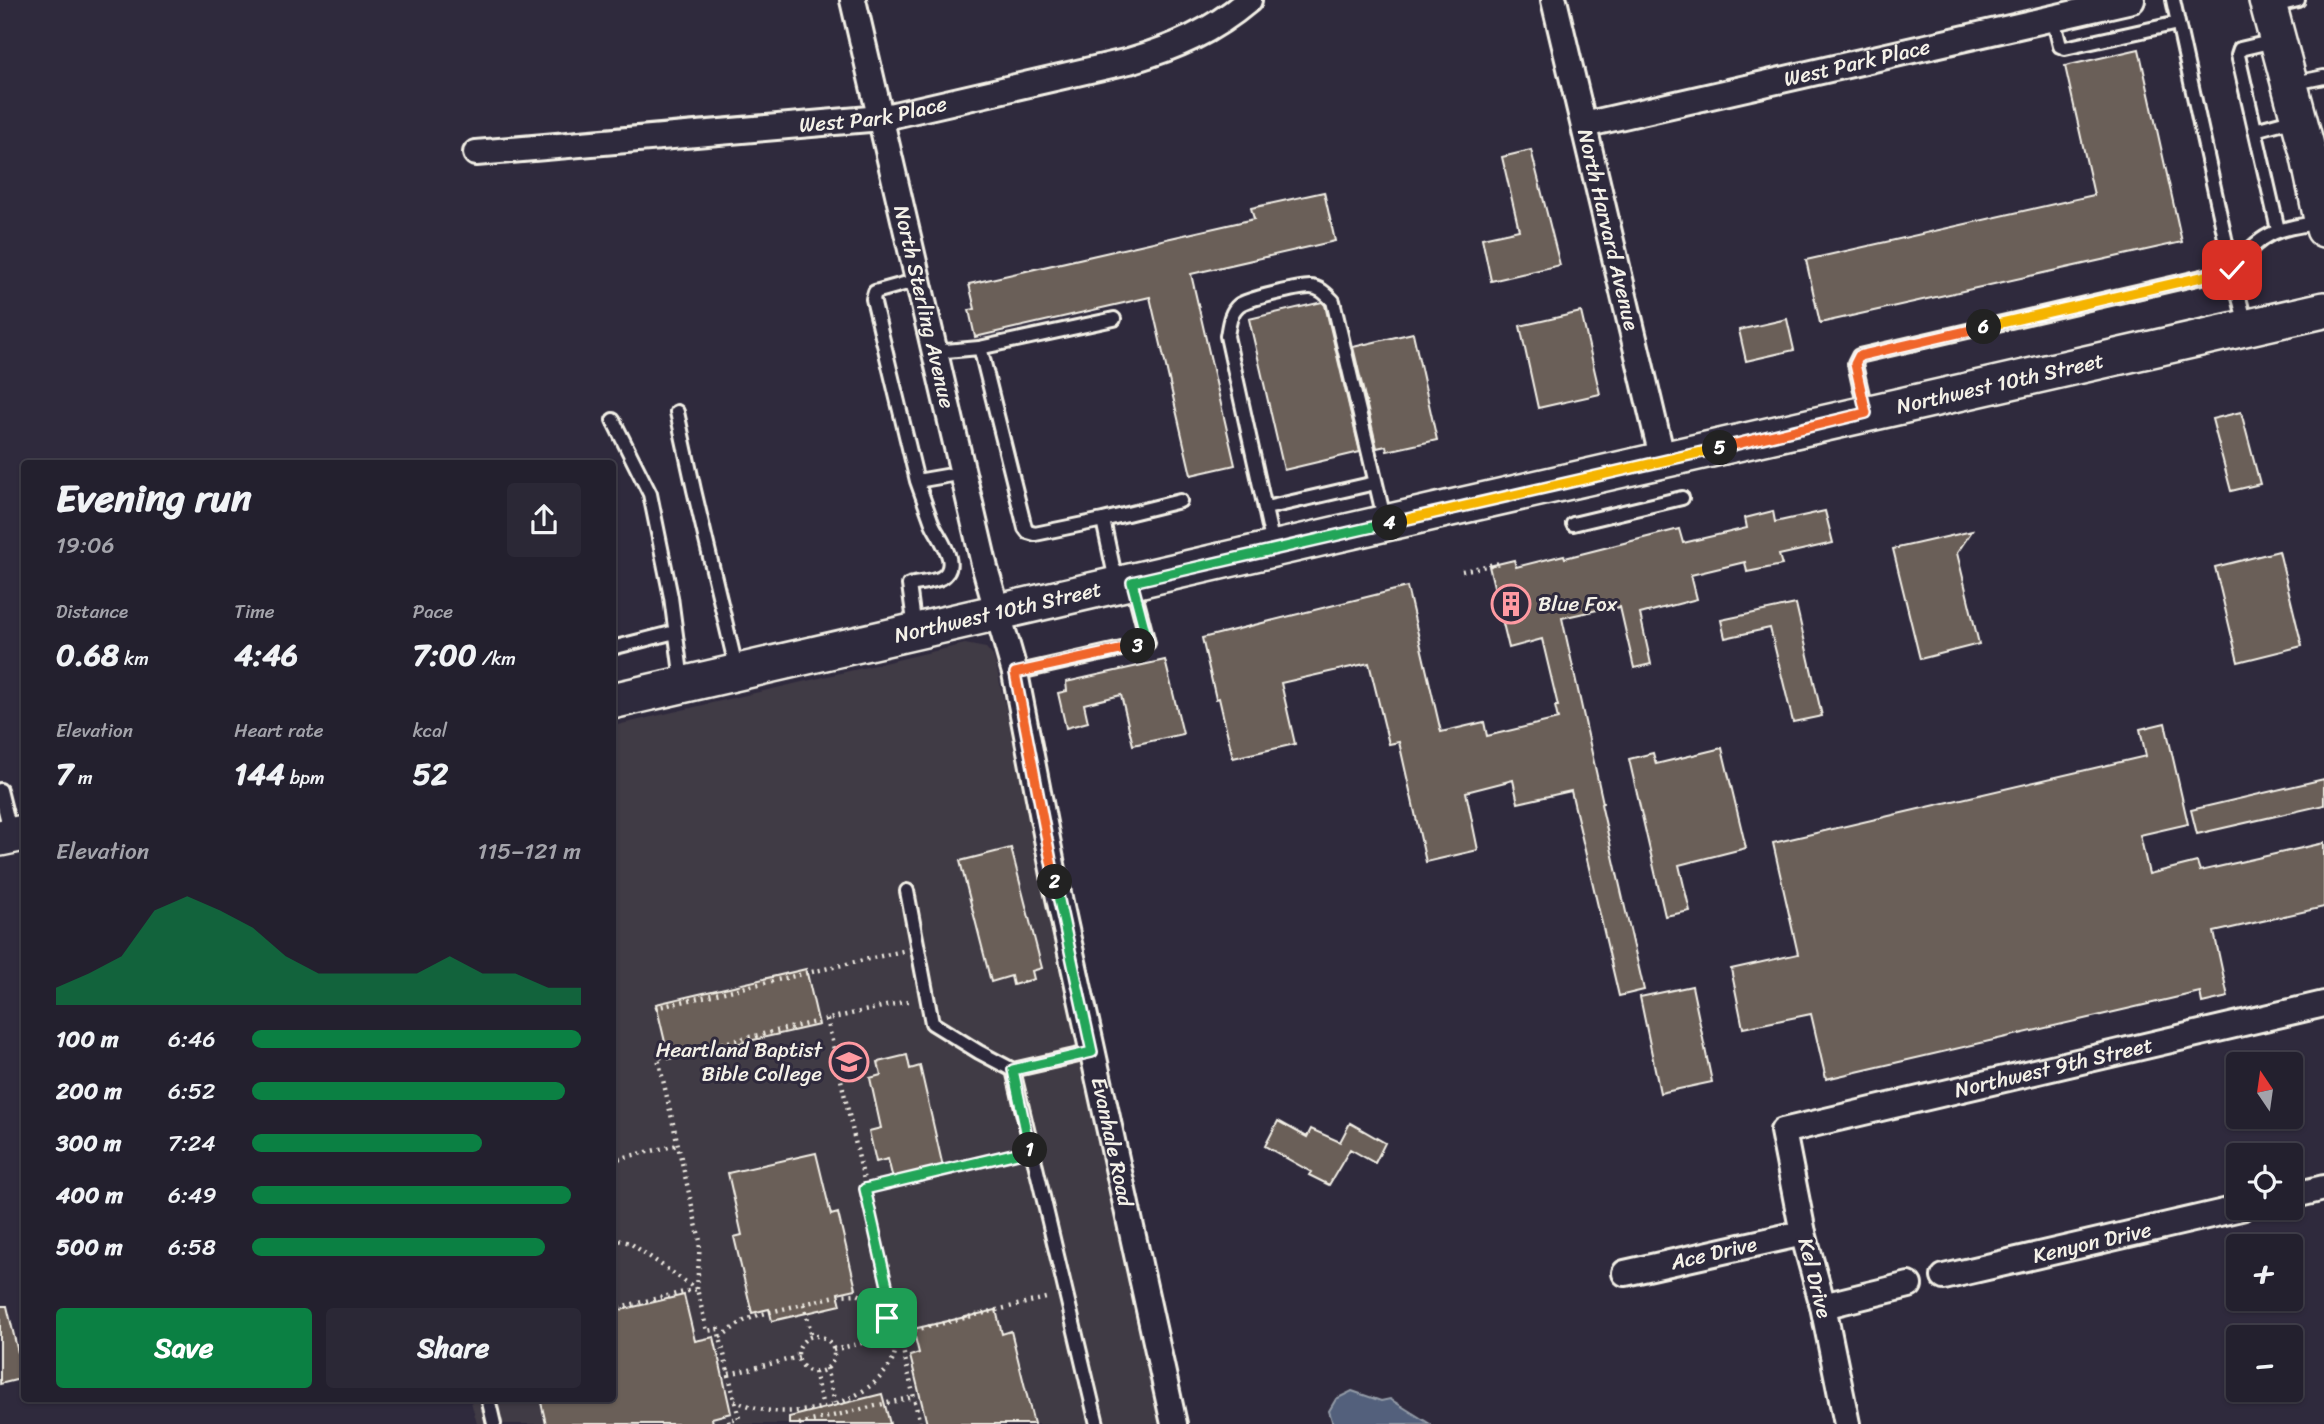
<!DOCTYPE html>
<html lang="en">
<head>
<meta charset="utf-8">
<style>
  :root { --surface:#23202e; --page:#2b2836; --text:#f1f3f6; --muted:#a3a3aa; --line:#403e4a; --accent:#0b8043 }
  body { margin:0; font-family:Sriracha,sans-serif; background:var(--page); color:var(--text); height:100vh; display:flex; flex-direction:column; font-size:26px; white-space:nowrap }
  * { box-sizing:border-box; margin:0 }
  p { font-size:23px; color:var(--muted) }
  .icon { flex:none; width:38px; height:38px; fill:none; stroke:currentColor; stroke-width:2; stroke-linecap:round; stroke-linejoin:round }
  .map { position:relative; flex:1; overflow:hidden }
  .panel { position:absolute; left:21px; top:460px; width:595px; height:942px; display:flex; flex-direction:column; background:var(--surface); border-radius:7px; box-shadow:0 2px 5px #0004,0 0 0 2px var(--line) }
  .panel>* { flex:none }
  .needle { width:46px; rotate:347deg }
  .tools { position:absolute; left:2226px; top:1052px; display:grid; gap:14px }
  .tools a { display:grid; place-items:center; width:77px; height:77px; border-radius:7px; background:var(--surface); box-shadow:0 2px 5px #0004,0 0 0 2px var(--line); font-size:35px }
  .pin { position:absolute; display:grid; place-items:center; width:60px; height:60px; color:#fff; margin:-30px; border-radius:14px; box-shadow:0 4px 10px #0006 }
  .km { position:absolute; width:35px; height:35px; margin:-18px; border-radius:50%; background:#222; color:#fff; font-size:19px; line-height:35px; text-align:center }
  .round { display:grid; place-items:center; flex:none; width:74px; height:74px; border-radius:7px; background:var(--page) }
  .summary { display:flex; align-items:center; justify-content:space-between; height:119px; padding:0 35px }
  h1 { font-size:38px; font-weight:700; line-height:52px }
  .stats { display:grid; grid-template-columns:repeat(3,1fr); gap:10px; height:119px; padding:7px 35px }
  .stats div { display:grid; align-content:center }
  .stats b { font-size:30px; font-weight:700 }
  .stats small { font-size:19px; font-weight:400 }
  .stats p { font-size:19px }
  .chart { height:196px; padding:14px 35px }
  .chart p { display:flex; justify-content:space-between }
  .chart svg { width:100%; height:126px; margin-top:7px; fill:var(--accent); opacity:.7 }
  .button { display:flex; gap:14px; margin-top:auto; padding:14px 35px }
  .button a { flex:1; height:80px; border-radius:7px; background:var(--accent); color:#fff; font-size:28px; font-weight:700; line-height:80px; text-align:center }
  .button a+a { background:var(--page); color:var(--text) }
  ul { padding:0 35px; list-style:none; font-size:23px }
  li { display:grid; grid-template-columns:112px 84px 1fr; align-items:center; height:52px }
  li i { height:18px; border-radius:9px; background:var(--accent) }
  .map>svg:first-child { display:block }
  .built { fill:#413a45 }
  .water { fill:#53617c; stroke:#939ba7; stroke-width:2 }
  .building { fill:#6b5e59; stroke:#f4f1e8; stroke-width:2 }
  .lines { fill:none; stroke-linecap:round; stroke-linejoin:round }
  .lane-casing { stroke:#f4f1e8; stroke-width:18 }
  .street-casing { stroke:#f4f1e8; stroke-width:30 }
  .secondary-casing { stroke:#f4f1e8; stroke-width:40 }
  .path { stroke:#f4f1e8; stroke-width:4.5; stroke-dasharray:2 5; stroke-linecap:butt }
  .lane { stroke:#2f2a3d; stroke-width:12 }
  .street { stroke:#2f2a3d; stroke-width:24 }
  .secondary { stroke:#2f2a3d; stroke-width:35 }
  .split-1-casing { stroke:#fff; stroke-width:14 }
  .split-2-casing { stroke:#fff; stroke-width:14 }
  .split-3-casing { stroke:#fff; stroke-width:14 }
  .split-4-casing { stroke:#fff; stroke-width:14 }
  .split-5-casing { stroke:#fff; stroke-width:14 }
  .split-6-casing { stroke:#fff; stroke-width:14 }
  .split-7-casing { stroke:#fff; stroke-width:14 }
  .split-1 { stroke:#22a559; stroke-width:9 }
  .split-2 { stroke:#22a559; stroke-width:9 }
  .split-3 { stroke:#f0652b; stroke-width:9 }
  .split-4 { stroke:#22a559; stroke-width:9 }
  .split-5 { stroke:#f5b400; stroke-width:9 }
  .split-6 { stroke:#f0652b; stroke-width:9 }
  .split-7 { stroke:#f5b400; stroke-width:9 }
  .labels { text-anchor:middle; stroke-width:6; stroke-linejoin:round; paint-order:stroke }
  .street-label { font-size:21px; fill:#f4f1e8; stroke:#2f2a3d }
  .poi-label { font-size:21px; fill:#f4f1e8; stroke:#2f2a3d; text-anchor:start }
</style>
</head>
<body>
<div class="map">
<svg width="2324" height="1424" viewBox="0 0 2324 1424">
  <rect width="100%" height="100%" fill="#2f2a3d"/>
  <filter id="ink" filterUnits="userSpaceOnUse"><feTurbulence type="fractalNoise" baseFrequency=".0143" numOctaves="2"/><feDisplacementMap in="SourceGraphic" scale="14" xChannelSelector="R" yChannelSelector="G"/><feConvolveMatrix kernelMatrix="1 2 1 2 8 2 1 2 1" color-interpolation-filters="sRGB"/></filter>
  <g filter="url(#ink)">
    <path class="built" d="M 965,644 L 986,648 L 993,656 L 996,665 L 1165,1424 L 477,1424 L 470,1398 L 612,1398 L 613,726 Z"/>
    <path class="water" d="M 1352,1391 L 1381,1401 L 1390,1399 L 1430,1424 L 1333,1424 L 1329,1411 L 1336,1399 Z"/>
    <path class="building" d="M 2139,49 L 2182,242 L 1820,323 L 1806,260 L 2094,195 L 2065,66 Z
      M 1531,150 L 1560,265 L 1491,281 L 1482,238 L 1519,230 L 1502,157 Z
      M 1324,192 L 1335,241 L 1191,274 L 1235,465 L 1191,475 L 1150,297 L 975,337 L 969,310 L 975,309 L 969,284 L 1254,219 L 1251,208 Z
      M 1322,302 L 1325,305 L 1360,452 L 1284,470 L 1249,319 Z
      M 1581,312 L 1600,394 L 1538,408 L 1520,326 Z
      M 1787,319 L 1794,350 L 1746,361 L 1739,330 Z
      M 1413,333 L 1437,440 L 1387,451 L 1386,446 L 1377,448 L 1353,347 Z
      M 2241,412 L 2260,484 L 2231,491 L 2212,419 Z
      M 1773,511 L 1775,522 L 1825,511 L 1833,543 L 1779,555 L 1782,565 L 1747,572 L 1745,562 L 1691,575 L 1697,599 L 1640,614 L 1651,664 L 1634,668 L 1620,607 L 1607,610 L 1606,608 L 1562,618 L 1603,803 L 1601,804 L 1644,990 L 1619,996 L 1571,791 L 1518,803 L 1513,780 L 1466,792 L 1478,850 L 1426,862 L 1399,742 L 1389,744 L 1369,663 L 1281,683 L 1295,744 L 1233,758 L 1219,698 L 1216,699 L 1202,638 L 1407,587 L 1441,732 L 1484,722 L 1487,736 L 1558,719 L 1555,706 L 1558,706 L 1542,639 L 1509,648 L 1489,566 L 1514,560 L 1516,567 L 1564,555 L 1565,558 L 1679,529 L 1683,543 L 1747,528 L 1745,518 Z
      M 1972,531 L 1957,553 L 1979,644 L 1920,659 L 1893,549 Z
      M 2279,551 L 2302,646 L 2238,662 L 2215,567 Z
      M 1796,604 L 1822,716 L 1793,722 L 1770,628 L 1725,638 L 1721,620 Z
      M 1165,660 L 1183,734 L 1133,745 L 1121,695 L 1084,704 L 1088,722 L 1066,728 L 1058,693 L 1067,691 L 1066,682 Z
      M 2165,723 L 2188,824 L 2140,835 L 2149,874 L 2197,862 L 2200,871 L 2324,843 L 2324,907 L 2214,932 L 2228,997 L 2202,1003 L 2200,992 L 1826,1079 L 1811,1014 L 1743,1028 L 1731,969 L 1798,954 L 1773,843 L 2146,756 L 2140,729 Z
      M 1722,748 L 1746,848 L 1679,865 L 1690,911 L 1665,916 L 1629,759 L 1653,753 L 1656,764 Z
      M 2324,779 L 2324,805 L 2197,834 L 2191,810 Z
      M 1011,848 L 1042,968 L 1032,971 L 1034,979 L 1013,985 L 1011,976 L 991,982 L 960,861 Z
      M 806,969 L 819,1025 L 669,1059 L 656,1004 Z
      M 1692,986 L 1712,1082 L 1660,1093 L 1640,997 Z
      M 907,1055 L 910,1069 L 920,1066 L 943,1167 L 893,1179 L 888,1159 L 876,1162 L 869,1131 L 881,1128 L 870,1078 L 881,1075 L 878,1062 Z
      M 1278,1121 L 1307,1137 L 1311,1129 L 1340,1142 L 1350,1123 L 1385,1143 L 1375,1163 L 1350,1149 L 1329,1185 L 1309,1175 L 1311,1172 L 1265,1146 Z
      M 816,1153 L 831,1215 L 838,1213 L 856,1289 L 838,1293 L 841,1305 L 772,1321 L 769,1309 L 752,1313 L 734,1237 L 742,1235 L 728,1173 Z
      M 684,1295 L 695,1341 L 714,1337 L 731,1413 L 712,1418 L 713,1424 L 546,1424 L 540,1398 L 612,1398 L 612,1312 Z
      M 0,1306 L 7,1306 L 24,1378 L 0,1384 Z
      M 996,1310 L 1002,1334 L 1011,1331 L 1034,1424 L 927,1424 L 910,1356 L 919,1353 L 913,1329 Z
      M 882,1394 L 890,1424 L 789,1424 L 789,1417 Z"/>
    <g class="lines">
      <defs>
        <path id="lane" d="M 2173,0 L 2232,270
          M 2273,6 L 2298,0
          M 2053,18 L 2060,46 L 2065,48 L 2178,23
          M 2274,41 L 2240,49 L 2238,55 L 2278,230
          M 2290,84 L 2324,77
          M 2255,130 L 2295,119
          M 2232,270 C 2262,232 2273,230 2320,222
          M 918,280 L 875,292 L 873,299 L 917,481 L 963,473
          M 979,348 L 1114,319
          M 935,352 L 979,348 L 981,351 L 1025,528 L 1028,532 L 1035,534 L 1103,520 L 1116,581
          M 677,412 L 694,490 L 737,671
          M 1866,413 L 1855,364 L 1859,356 L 2232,270 L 2246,325
          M 613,420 L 650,494 L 671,597 L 682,681
          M 1266,508 L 1375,483
          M 1103,520 L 1180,501
          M 1573,524 L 1682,498
          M 1273,545 L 1227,336 C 1229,325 1230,312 1239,305 C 1247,299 1299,287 1310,287 C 1320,287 1326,294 1333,301 L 1385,522
          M 915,629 L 909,585 C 918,583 933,582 941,578 C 963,565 937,536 932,523 C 927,509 922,495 917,481
          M 612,648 L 675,632
          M 1015,673 L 1148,643 L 1132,582
          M 0,790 L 11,834
          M 907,891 L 932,1023 L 979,1052 L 1013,1070 L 1097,1424
          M 1013,1070 L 1092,1052
          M 488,1398 L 494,1424"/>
        <g id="street">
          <path id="s1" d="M 853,0 L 985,568 L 1015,673 L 1054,875 L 1174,1424"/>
          <path id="s2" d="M 1554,0 L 1663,461"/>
          <path id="s3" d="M 1584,125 L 2132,0"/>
          <path id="s4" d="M 476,153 L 881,118 L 1129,61 C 1176,47 1211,32 1249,0"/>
          <path d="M 2291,1196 L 2324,1188"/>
          <path id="s5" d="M 1625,1273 L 1803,1233"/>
          <path id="s6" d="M 1944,1277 L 2241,1208"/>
          <path d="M 1823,1306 L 1909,1285"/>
          <path id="s7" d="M 1847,1424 L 1823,1306 L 1803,1233 L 1783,1131 L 2324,1004"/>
        </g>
        <g id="secondary">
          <path d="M 2267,0 L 2308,153 L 2324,229"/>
          <path id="s8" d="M 612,701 L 1451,508 L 2324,310"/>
          <path d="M 0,838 L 24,833"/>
        </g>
      </defs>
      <use href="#lane" class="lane-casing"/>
      <use href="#street" class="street-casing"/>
      <use href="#secondary" class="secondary-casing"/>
      <path class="path" d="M 1462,571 L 1500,563
        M 655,1008 L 903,951
        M 827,1019 L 920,1424
        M 612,1160 L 678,1145
        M 865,1189 L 1018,1153
        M 612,1240 L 618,1240 L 630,1243 L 696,1289
        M 697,1289 L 700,1241 L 658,1058 L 912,1000
        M 804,1304 L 812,1337
        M 612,1309 L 697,1289 L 707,1331 L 718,1329 L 739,1418 L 728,1420 L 729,1424
        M798 1354a18 18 0 1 1 36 0a18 18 0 1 1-36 0Z
        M 720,1337 L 744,1321 L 758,1315 L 840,1295 L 857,1294 L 872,1301 L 880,1308 L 898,1334 C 896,1343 896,1353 892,1361 C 871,1400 814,1415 772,1411 C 759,1410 747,1405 735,1401
        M 833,1350 L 1050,1297
        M 826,1368 L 835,1403
        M 814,1372 L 823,1406
        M 729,1374 L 799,1357
        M 799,1424 L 913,1397"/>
      <use href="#lane" class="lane"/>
      <use href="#street" class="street"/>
      <use href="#secondary" class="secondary"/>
    </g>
  </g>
  <g class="lines" filter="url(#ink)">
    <defs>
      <path id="split-1" d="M 887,1318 L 898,1334 L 865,1189 L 1030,1150"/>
      <path id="split-2" d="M 1030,1150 L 1013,1070 L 1092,1052 L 1055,882"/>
      <path id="split-3" d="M 1055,882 L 1015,673 L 1138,646"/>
      <path id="split-4" d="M 1138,646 L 1148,643 L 1132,582 L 1390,523"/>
      <path id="split-5" d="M 1390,523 L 1720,448"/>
      <path id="split-6" d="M 1720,448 L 1866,413 L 1855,364 L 1859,356 L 1984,327"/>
      <path id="split-7" d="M 1984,327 L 2232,270"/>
    </defs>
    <use href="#split-1" class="split-1-casing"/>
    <use href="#split-2" class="split-2-casing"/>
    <use href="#split-3" class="split-3-casing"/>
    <use href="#split-4" class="split-4-casing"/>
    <use href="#split-5" class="split-5-casing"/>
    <use href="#split-6" class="split-6-casing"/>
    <use href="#split-7" class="split-7-casing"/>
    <use href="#split-1" class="split-1"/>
    <use href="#split-2" class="split-2"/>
    <use href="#split-3" class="split-3"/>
    <use href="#split-4" class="split-4"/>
    <use href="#split-5" class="split-5"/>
    <use href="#split-6" class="split-6"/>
    <use href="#split-7" class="split-7"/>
  </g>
  <defs>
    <symbol id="building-ring" viewBox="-11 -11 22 22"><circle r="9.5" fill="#2f2a3d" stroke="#ff9aa2" stroke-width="1.5"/><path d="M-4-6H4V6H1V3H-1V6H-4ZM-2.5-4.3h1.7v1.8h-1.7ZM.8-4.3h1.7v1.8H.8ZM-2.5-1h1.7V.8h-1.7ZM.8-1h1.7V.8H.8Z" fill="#ff9aa2"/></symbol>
    <symbol id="university-ring" viewBox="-11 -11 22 22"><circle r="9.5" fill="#2f2a3d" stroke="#ff9aa2" stroke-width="1.5"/><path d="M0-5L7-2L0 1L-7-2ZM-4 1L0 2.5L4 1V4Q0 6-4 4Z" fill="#ff9aa2"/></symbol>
  </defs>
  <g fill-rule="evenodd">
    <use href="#building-ring" x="1489" y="582" width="44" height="44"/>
    <use href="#university-ring" x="827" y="1040" width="44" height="44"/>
  </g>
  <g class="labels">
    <g class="street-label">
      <text dy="7" stroke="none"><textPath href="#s3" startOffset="280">West Park Place</textPath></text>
      <text dy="7" stroke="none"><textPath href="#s4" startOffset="399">West Park Place</textPath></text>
      <text dy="7" stroke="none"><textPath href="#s2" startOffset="236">North Harvard Avenue</textPath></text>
      <text dy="7" stroke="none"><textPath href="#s1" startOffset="315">North Sterling Avenue</textPath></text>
      <text dy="7" stroke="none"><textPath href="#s8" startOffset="1424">Northwest 10th Street</textPath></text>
      <text dy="7" stroke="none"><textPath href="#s8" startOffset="396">Northwest 10th Street</textPath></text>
      <text dy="7" stroke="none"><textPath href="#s7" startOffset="578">Northwest 9th Street</textPath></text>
      <text dy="7" stroke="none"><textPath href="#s1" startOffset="1171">Evanhale Road</textPath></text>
      <text dy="7" stroke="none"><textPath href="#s6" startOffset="152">Kenyon Drive</textPath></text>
      <text dy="7" stroke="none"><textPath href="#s5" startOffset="91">Ace Drive</textPath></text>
      <text transform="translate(1815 1278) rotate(76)" y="7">Kel Drive</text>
    </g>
    <g class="poi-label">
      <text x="1538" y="611">Blue Fox</text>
      <text x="822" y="1057" text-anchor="end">Heartland Baptist<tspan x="822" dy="24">Bible College</tspan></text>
    </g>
  </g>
</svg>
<div class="tools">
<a><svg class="needle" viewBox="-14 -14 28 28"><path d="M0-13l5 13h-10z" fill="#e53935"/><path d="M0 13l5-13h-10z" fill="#a3a3aa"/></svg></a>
<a><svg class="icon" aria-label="locate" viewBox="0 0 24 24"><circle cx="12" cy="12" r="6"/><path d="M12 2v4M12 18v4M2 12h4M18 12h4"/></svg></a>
<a>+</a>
<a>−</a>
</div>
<div class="pin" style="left:887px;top:1318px;background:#1e9e55"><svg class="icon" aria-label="arrive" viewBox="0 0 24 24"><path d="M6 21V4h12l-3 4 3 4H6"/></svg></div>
<div class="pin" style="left:2232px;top:270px;background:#d93025"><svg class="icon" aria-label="check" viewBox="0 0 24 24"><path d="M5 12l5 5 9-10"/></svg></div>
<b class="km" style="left:1030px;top:1150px">1</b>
<b class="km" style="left:1055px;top:882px">2</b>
<b class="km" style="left:1138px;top:646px">3</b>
<b class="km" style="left:1390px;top:523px">4</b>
<b class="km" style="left:1720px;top:448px">5</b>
<b class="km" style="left:1984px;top:327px">6</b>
<section class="panel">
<div class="summary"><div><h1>Evening run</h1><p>19:06</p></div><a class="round"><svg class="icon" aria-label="share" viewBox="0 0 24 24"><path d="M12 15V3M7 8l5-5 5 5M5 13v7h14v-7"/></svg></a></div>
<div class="stats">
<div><p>Distance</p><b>0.68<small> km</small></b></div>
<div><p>Time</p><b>4:46</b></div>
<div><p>Pace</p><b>7:00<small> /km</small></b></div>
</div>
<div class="stats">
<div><p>Elevation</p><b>7<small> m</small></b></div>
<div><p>Heart rate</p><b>144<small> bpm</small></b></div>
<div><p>kcal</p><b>52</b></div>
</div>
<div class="chart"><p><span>Elevation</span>115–121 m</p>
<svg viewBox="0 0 160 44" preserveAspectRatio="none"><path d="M0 44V38L10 33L20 27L30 11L40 6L50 11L60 17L70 27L80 33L90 33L100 33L110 33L120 27L130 33L140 33L150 38L160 38V44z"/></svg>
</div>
<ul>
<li><b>100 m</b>6:46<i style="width:100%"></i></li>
<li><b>200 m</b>6:52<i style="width:95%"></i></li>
<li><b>300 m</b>7:24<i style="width:70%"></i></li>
<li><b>400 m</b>6:49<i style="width:97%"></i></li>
<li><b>500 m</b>6:58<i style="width:89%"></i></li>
</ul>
<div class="button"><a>Save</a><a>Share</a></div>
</section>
</div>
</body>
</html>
